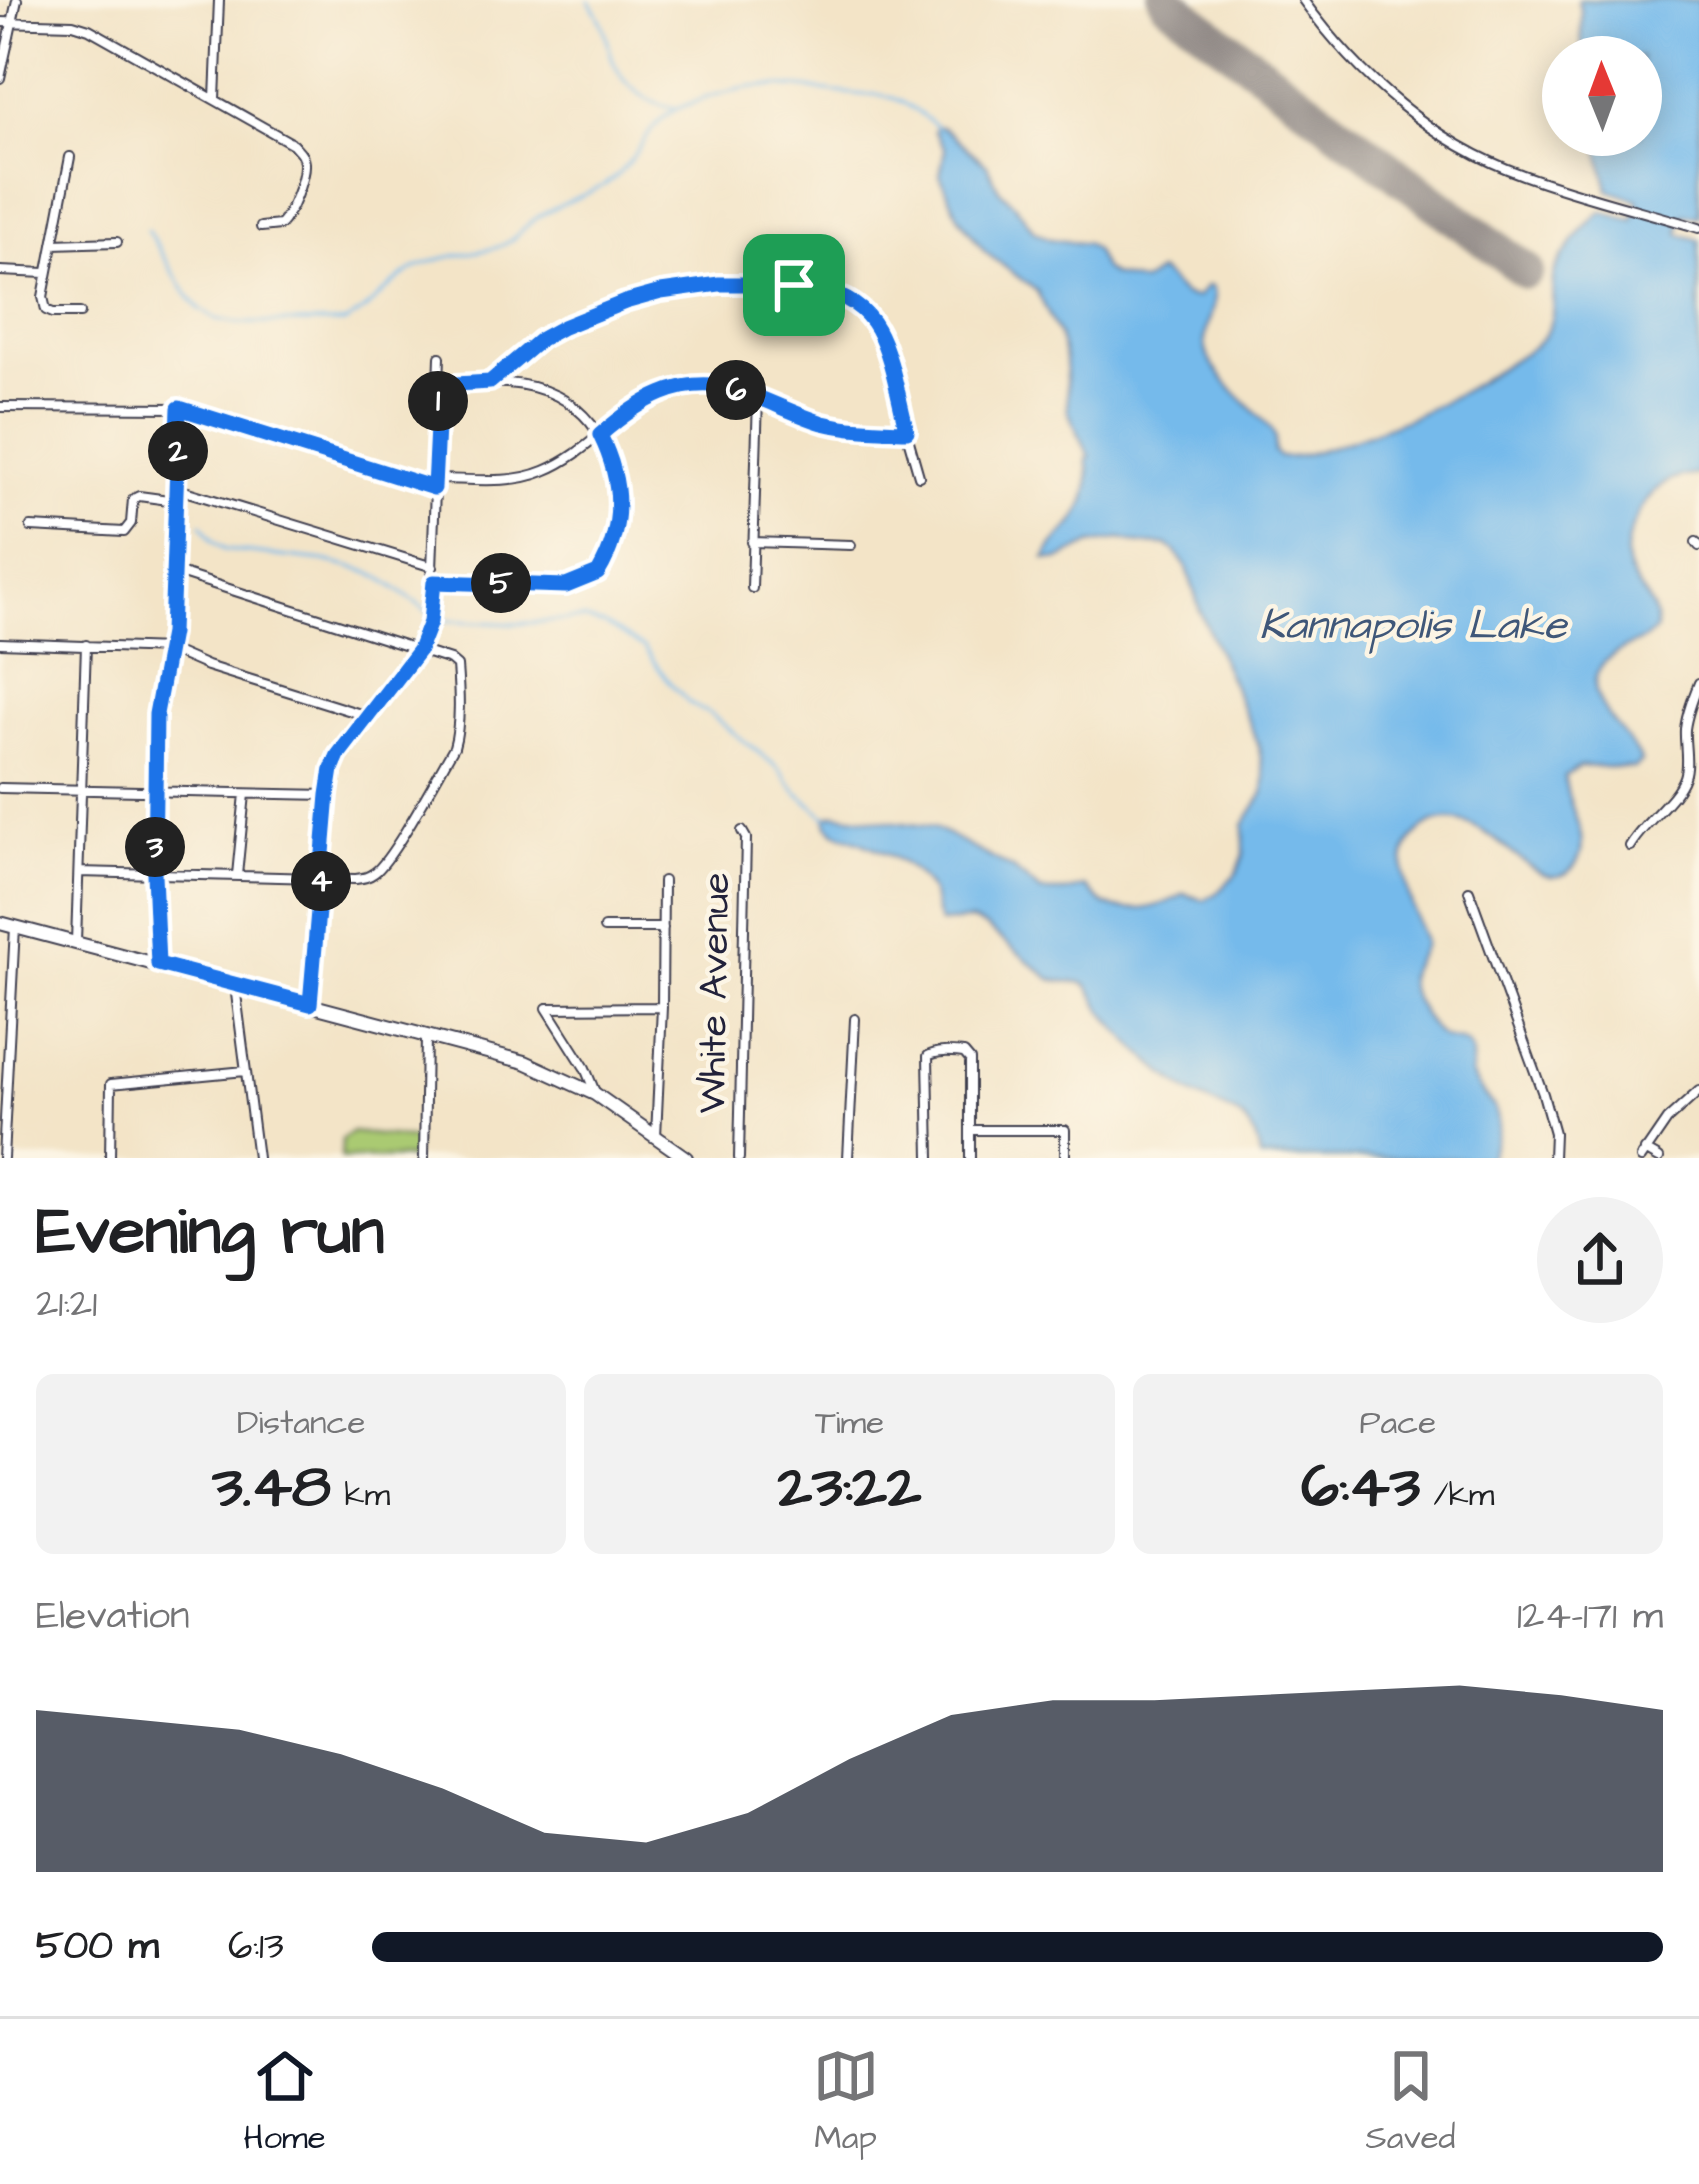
<!DOCTYPE html>
<html lang="en">
<head>
<meta charset="utf-8">
<style>
  :root { --surface:#fff; --page:#f2f2f2; --text:#202124; --muted:#757577; --line:#e0e0e0; --accent:#111827 }
  body { margin:0; font-family:"Architects Daughter",sans-serif; background:var(--page); color:var(--text); height:100vh; display:flex; flex-direction:column; font-size:45px; white-space:nowrap }
  * { box-sizing:border-box; margin:0 }
  p { font-size:39px; color:var(--muted) }
  .icon { flex:none; width:66px; height:66px; fill:none; stroke:currentColor; stroke-width:2; stroke-linecap:round; stroke-linejoin:round }
  .map { position:relative; height:1158px; overflow:hidden }
  .panel { display:flex; flex-direction:column; background:var(--surface); flex:1 }
  .panel>* { flex:none }
  .needle { width:78px; rotate:359deg }
  .controls { position:absolute; left:1542px; top:36px; display:grid; gap:24px }
  .controls a { display:grid; place-items:center; width:120px; height:120px; border-radius:50%; background:var(--surface); box-shadow:0 6px 30px #0003; font-size:60px }
  .pin { position:absolute; display:grid; place-items:center; width:102px; height:102px; color:#fff; margin:-51px; border-radius:24px; box-shadow:0 6px 18px #0006 }
  .km { position:absolute; width:60px; height:60px; margin:-30px; border-radius:50%; background:#222; color:#fff; font-size:33px; line-height:60px; text-align:center }
  .round { display:grid; place-items:center; flex:none; width:126px; height:126px; border-radius:63px; background:var(--page) }
  .head { display:flex; align-items:center; justify-content:space-between; height:204px; padding:0 36px }
  h1 { font-size:66px; font-weight:700; line-height:90px }
  .figures { display:grid; grid-template-columns:repeat(3,1fr); gap:18px; height:204px; padding:12px 36px }
  .figures div { display:grid; align-content:center; border-radius:18px; background:var(--page); text-align:center }
  .figures b { font-size:60px; font-weight:700 }
  .figures small { font-size:33px; font-weight:400 }
  .figures p { font-size:33px }
  .chart { height:336px; padding:24px 36px }
  .chart p { display:flex; justify-content:space-between }
  .chart svg { width:100%; height:216px; margin-top:12px; fill:var(--accent); opacity:.7 }
  ul { padding:0 36px; list-style:none; font-size:39px }
  li { display:grid; grid-template-columns:192px 144px 1fr; align-items:center; height:90px }
  li i { height:30px; border-radius:15px; background:var(--accent) }
  .tab-bar { display:flex; justify-content:space-around; align-items:center; height:168px; border-top:3px solid var(--line); background:var(--surface); font-size:33px; color:var(--muted) }
  .tab-bar a { display:grid; justify-items:center; gap:6px }
  .tab-bar .active { color:var(--accent) }
  .map>svg:first-child { display:block }
  .green { fill:#aaca72; stroke:#667656; stroke-width:3 }
  .water { fill:#74baeb; stroke:#4b6e93; stroke-width:3 }
  .lines { fill:none; stroke-linecap:round; stroke-linejoin:round }
  .stream { stroke:#74baeb; stroke-width:3 }
  .runway { stroke:#8a8381; stroke-width:36 }
  .minor-casing { stroke:#413f50; stroke-width:12 }
  .major-casing { stroke:#413f50; stroke-width:16 }
  .minor { stroke:#fff; stroke-width:8 }
  .major { stroke:#fff; stroke-width:12 }
  .route-casing { stroke:#fff; stroke-width:24 }
  .route { stroke:#1a73e8; stroke-width:15 }
  .labels { text-anchor:middle; stroke-width:9; stroke-linejoin:round; paint-order:stroke }
  .street-label { font-size:39px; fill:#22223b; stroke:#fcf5e5 }
  .water-label { font-size:42px; font-style:italic; fill:#3f5779; stroke:#fcf5e5 }
</style>
</head>
<body>
<div class="map">
<svg width="1699" height="1158" viewBox="0 0 1699 1158">
  <rect width="100%" height="100%" fill="#fcf5e5"/>
  <filter id="ink" filterUnits="userSpaceOnUse"><feTurbulence type="fractalNoise" baseFrequency=".00833" numOctaves="2"/><feDisplacementMap in="SourceGraphic" scale="24" xChannelSelector="R" yChannelSelector="G"/><feConvolveMatrix kernelMatrix="1 2 1 2 8 2 1 2 1" color-interpolation-filters="sRGB"/></filter>
  <filter id="wash" filterUnits="userSpaceOnUse"><feTurbulence type="fractalNoise" baseFrequency=".004" numOctaves="4" result="noise"/><feDisplacementMap in="SourceGraphic" scale="48" xChannelSelector="R" yChannelSelector="G"/><feGaussianBlur stdDeviation="2.7" result="paint"/><feColorMatrix in="noise" values="0 0 0 0 0 0 0 0 0 0 0 0 0 0 0 0 0 1.4 0 .05"/><feComposite in="paint" operator="in"/></filter>
  <g filter="url(#wash)">
    <rect width="100%" height="100%" fill="#f3e4c7"/>
    <path class="green" d="M 352,1132 L 416,1139 L 413,1158 L 341,1158 L 342,1139 Z"/>
    <path class="water" d="M 1578,0 L 1699,0 L 1699,217 L 1684,214 L 1679,230 L 1680,234 L 1699,240 L 1699,474 C 1686,476 1674,477 1662,485 C 1641,500 1618,544 1629,571 C 1638,595 1656,600 1656,630 C 1644,643 1627,645 1613,655 C 1565,689 1627,729 1641,762 L 1634,768 L 1579,766 L 1565,776 C 1564,804 1595,839 1575,865 C 1537,915 1482,783 1421,830 C 1408,841 1403,855 1404,871 C 1406,896 1418,919 1424,943 C 1421,955 1409,966 1408,978 C 1407,991 1431,1031 1442,1037 C 1451,1042 1461,1037 1469,1047 C 1475,1055 1471,1065 1471,1075 C 1492,1113 1510,1108 1489,1158 L 1260,1158 C 1253,1103 1218,1114 1183,1088 C 1153,1066 1124,1038 1102,1009 C 1097,1002 1093,990 1087,985 C 1080,979 1063,984 1051,979 L 987,928 L 971,921 L 940,923 C 933,912 936,898 928,887 C 906,857 868,845 835,832 L 828,825 L 826,817 L 836,814 L 932,827 L 1013,869 L 1041,892 L 1066,892 L 1085,887 C 1093,893 1099,903 1108,906 C 1133,914 1163,907 1184,894 L 1204,900 L 1216,894 L 1237,873 L 1244,854 L 1244,825 L 1264,793 L 1265,778 L 1258,744 L 1200,611 L 1187,568 L 1175,551 L 1166,545 L 1140,544 L 1121,539 L 1091,544 L 1059,560 L 1046,559 C 1050,545 1060,538 1070,527 C 1087,508 1092,483 1087,459 L 1090,457 L 1068,411 L 1065,359 L 1059,336 L 1037,291 L 985,252 L 959,217 L 940,175 L 945,149 L 934,131 L 936,126 L 944,128 L 987,165 L 999,189 L 1016,206 L 1034,231 L 1050,239 L 1086,244 L 1094,250 L 1103,269 L 1111,275 L 1142,283 L 1158,272 C 1174,280 1177,300 1197,297 L 1207,286 L 1212,287 C 1219,306 1204,324 1205,344 C 1207,374 1254,407 1272,430 L 1275,437 L 1274,452 L 1279,457 C 1295,459 1309,453 1324,449 C 1388,429 1446,405 1501,367 C 1516,356 1535,350 1545,334 C 1557,315 1551,299 1553,279 C 1555,261 1587,223 1602,212 L 1633,220 L 1639,205 L 1638,200 L 1609,190 L 1596,135 L 1641,135 L 1641,57 L 1582,57 L 1581,14 Z"/>
    <g class="lines">
      <path class="stream" d="M 589,0 C 594,8 600,16 603,26 C 608,37 609,51 614,63 C 625,87 649,105 674,108
        M 147,230 L 187,294 L 200,309 L 216,319 L 237,323 L 344,323 C 371,310 389,282 416,268 C 440,256 469,254 495,248 C 514,243 523,226 539,216 C 559,203 583,197 604,185 C 636,167 647,120 679,108 C 706,97 738,87 767,86 C 800,86 834,93 867,95 C 895,91 916,111 937,127
        M 202,524 L 213,541 L 225,550 L 324,561 L 362,570 L 380,577 L 440,620 L 513,624 L 583,619 L 605,625 L 644,648 L 669,682 L 690,704 L 710,714 L 777,767 L 798,793 L 828,818"/>
      <path class="runway" d="M 1166,0 L 1526,271"/>
    </g>
  </g>
  <g filter="url(#ink)">
    <g class="lines">
      <defs>
        <path id="minor" d="M 1303,0 C 1358,76 1433,143 1523,175 C 1580,196 1640,210 1699,228
          M 0,22 L 73,24 L 89,29 L 293,144 C 299,151 303,153 304,163 C 305,179 290,215 280,225 L 261,227
          M 0,78 L 17,0
          M 215,99 L 219,0
          M 70,157 L 43,297 L 46,310 L 53,313 L 80,313
          M 53,244 L 117,242
          M 0,271 L 46,273
          M 490,382 C 508,366 526,348 547,335 C 614,298 684,284 760,285 C 792,285 830,286 857,306 C 864,311 870,319 876,326 L 919,476
          M 0,407 L 179,408 L 434,488
          M 435,479 C 470,479 511,485 544,471 C 597,450 626,396 684,387 C 733,380 772,406 816,420 C 846,430 876,430 907,431
          M 178,489 L 433,567
          M 31,527 L 124,532 L 131,523 L 133,499 L 139,496 L 176,501
          M 752,542 L 851,545
          M 1696,542 L 1699,546
          M 433,582 C 455,582 477,582 498,583 C 526,585 555,592 581,582 C 598,576 605,565 611,549 C 629,494 612,424 557,396 C 520,377 479,383 439,385
          M 752,588 L 758,398
          M 0,643 L 168,649 L 207,666 L 367,716
          M 0,788 L 328,795
          M 1630,846 C 1644,822 1676,800 1684,777 C 1689,763 1684,744 1685,729 C 1687,713 1693,698 1699,683
          M 79,872 L 355,879 C 363,878 367,878 374,873 C 393,860 439,772 454,747 C 461,723 459,691 457,666 L 450,660 L 173,571
          M 237,875 L 245,794
          M 1469,891 L 1543,1094 L 1554,1133 L 1553,1158
          M 604,928 L 663,928
          M 76,942 L 86,645
          M 158,964 L 154,874 L 156,714 L 160,684 L 171,633 L 179,408
          M 235,986 L 257,1158
          M 309,1004 L 332,769 L 338,755 L 419,650 L 430,622 L 440,357
          M 595,1092 L 585,1068 L 547,1008 L 662,1007
          M 970,1130 L 1065,1130 L 1065,1158
          M 656,1136 L 662,1007 L 663,881
          M 1645,1150 L 1659,1158
          M 3,1158 L 15,927
          M 110,1158 L 111,1084 L 245,1071
          M 424,1158 L 426,1037
          M 739,1158 L 746,838 L 742,831
          M 848,1158 L 855,1019
          M 930,1158 L 928,1056 C 938,1050 953,1052 964,1053 L 970,1060 L 970,1158
          M 1641,1158 L 1667,1120 L 1699,1091"/>
        <path id="major" d="M 0,923 L 525,1062 L 595,1094 L 686,1158"/>
      </defs>
      <use href="#minor" class="minor-casing"/>
      <use href="#major" class="major-casing"/>
      <use href="#minor" class="minor"/>
      <use href="#major" class="major"/>
    </g>
  </g>
  <g class="lines" filter="url(#ink)">
    <defs>
      <path id="route" d="M 719,284 C 771,285 848,276 877,329 C 892,355 899,402 907,431 C 879,430 851,430 823,423 C 793,414 765,398 735,389 C 680,374 639,401 600,435 C 623,481 625,528 598,573 L 566,586 L 434,582 L 430,622 L 419,650 L 338,755 L 332,769 L 328,795 L 310,1004 L 158,964 L 154,874 L 156,714 L 171,633 L 179,408 L 434,488 L 439,385 L 490,382 L 541,339 L 563,327 L 625,302 L 661,292 Z"/>
    </defs>
    <use href="#route" class="route-casing"/>
    <use href="#route" class="route"/>
  </g>
  <g class="labels">
    <g class="street-label">
      <text transform="translate(712 993) rotate(-89)" y="14">White Avenue</text>
    </g>
    <g class="water-label">
      <text x="1413" y="638">Kannapolis Lake</text>
    </g>
  </g>
</svg>
<div class="controls">
<a><svg class="needle" viewBox="-14 -14 28 28"><path d="M0-13l5 13h-10z" fill="#e53935"/><path d="M0 13l5-13h-10z" fill="#757577"/></svg></a>
</div>
<div class="pin" style="left:794px;top:285px;background:#1e9e55"><svg class="icon" aria-label="arrive" viewBox="0 0 24 24"><path d="M6 21V4h12l-3 4 3 4H6"/></svg></div>
<b class="km" style="left:438px;top:401px">1</b>
<b class="km" style="left:178px;top:451px">2</b>
<b class="km" style="left:155px;top:847px">3</b>
<b class="km" style="left:321px;top:881px">4</b>
<b class="km" style="left:501px;top:583px">5</b>
<b class="km" style="left:736px;top:390px">6</b>
</div>
<section class="panel">
<div class="head"><div><h1>Evening run</h1><p>21:21</p></div><a class="round"><svg class="icon" aria-label="share" viewBox="0 0 24 24"><path d="M12 15V3M7 8l5-5 5 5M5 13v7h14v-7"/></svg></a></div>
<div class="figures">
<div><p>Distance</p><b>3.48<small> km</small></b></div>
<div><p>Time</p><b>23:22</b></div>
<div><p>Pace</p><b>6:43<small> /km</small></b></div>
</div>
<div class="chart"><p><span>Elevation</span>124–171 m</p>
<svg viewBox="0 0 160 44" preserveAspectRatio="none"><path d="M0 44V11L10 13L20 15L30 20L40 27L50 36L60 38L70 32L80 21L90 12L100 9L110 9L120 8L130 7L140 6L150 8L160 11V44z"/></svg>
</div>
<ul>
<li><b>500 m</b>6:13<i style="width:100%"></i></li>
</ul>
</section>
<nav class="tab-bar">
<a class="active"><svg class="icon" aria-label="home" viewBox="0 0 24 24"><path d="M3 11l9-7 9 7M6 9v11h12V9"/></svg>Home</a>
<a><svg class="icon" aria-label="map" viewBox="0 0 24 24"><path d="M3 6l6-2 6 2 6-2v14l-6 2-6-2-6 2zM9 4v14M15 6v14"/></svg>Map</a>
<a><svg class="icon" aria-label="saved" viewBox="0 0 24 24"><path d="M7 4h10v16l-5-4-5 4z"/></svg>Saved</a>
</nav>
</body>
</html>
